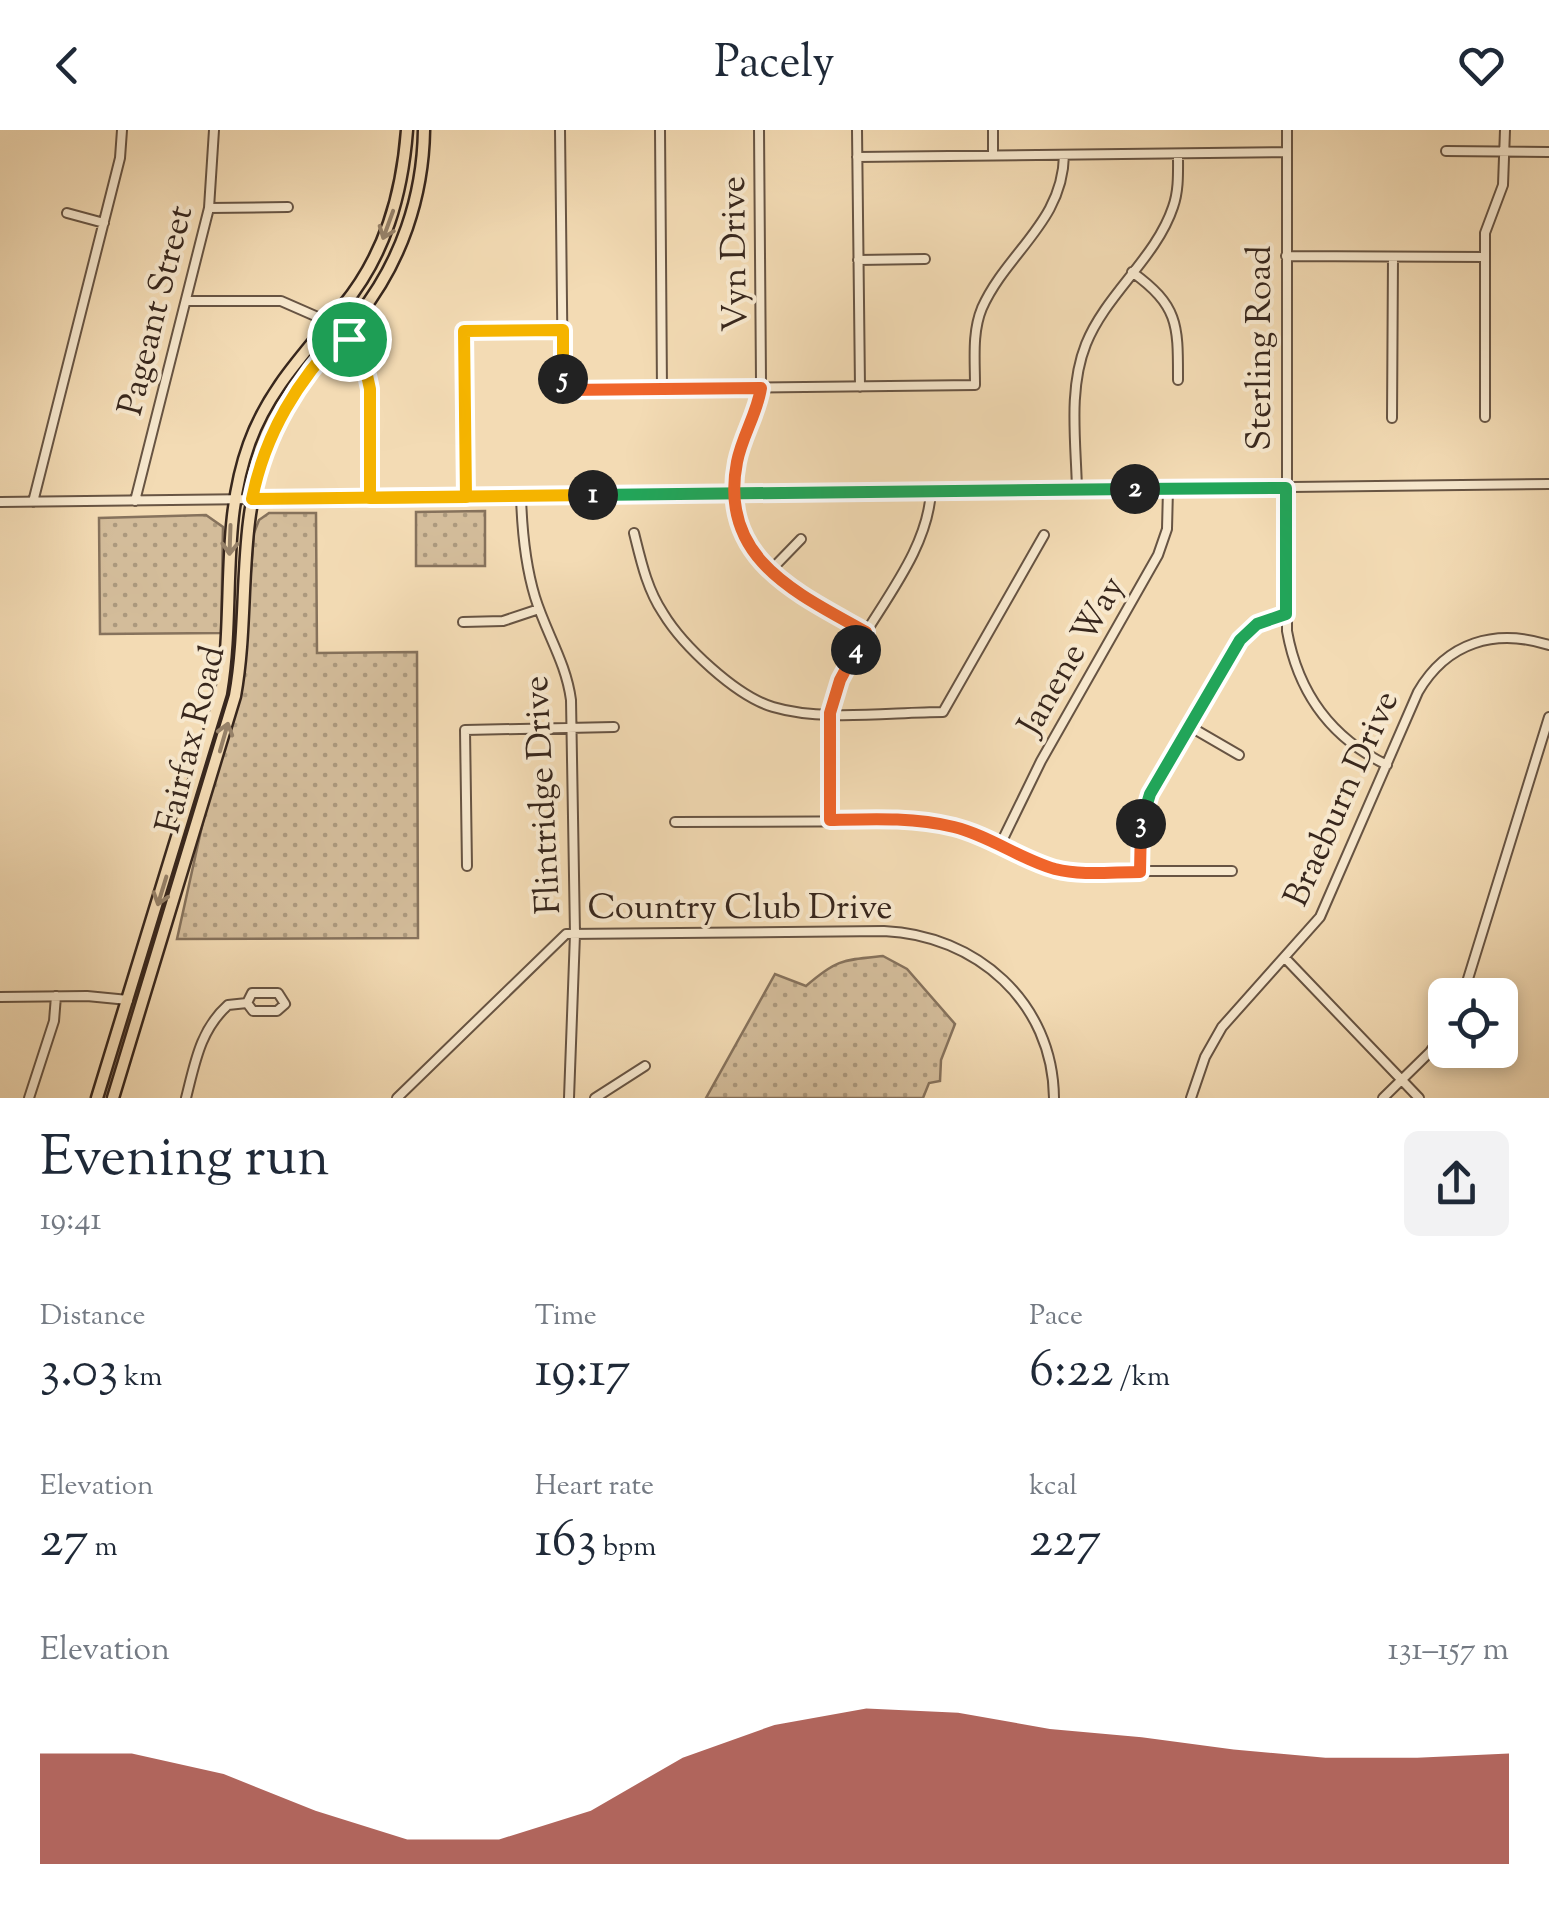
<!DOCTYPE html>
<html lang="en">
<head>
<meta charset="utf-8">
<style>
  :root { --surface:#fff; --page:#f2f2f3; --text:#1f2937; --muted:#747a83; --accent:#8f2418 }
  body { margin:0; font-family:"Sorts Mill Goudy",serif; background:var(--page); color:var(--text); height:100vh; display:flex; flex-direction:column; font-size:38px; white-space:nowrap }
  * { box-sizing:border-box; margin:0 }
  p { font-size:32px; color:var(--muted) }
  .icon { flex:none; width:55px; height:55px; fill:none; stroke:currentColor; stroke-width:2; stroke-linecap:round; stroke-linejoin:round }
  .map { position:relative; height:968px; overflow:hidden }
  .drawer { display:flex; flex-direction:column; background:var(--surface); flex:1 }
  .drawer>* { flex:none }
  .buttons { position:absolute; left:1428px; top:848px; display:grid; gap:20px }
  .buttons a { display:grid; place-items:center; width:90px; height:90px; border-radius:15px; background:var(--surface); box-shadow:0 5px 15px #0003; font-size:50px }
  .pin { position:absolute; display:grid; place-items:center; width:85px; height:85px; color:#fff; margin:-42px; border:5px solid #fff; border-radius:50%; box-shadow:0 2px 10px #0007 }
  .km { position:absolute; width:50px; height:50px; margin:-25px; border-radius:50%; background:#222; color:#fff; font-size:28px; line-height:50px; text-align:center }
  .round { display:grid; place-items:center; flex:none; width:105px; height:105px; border-radius:15px; background:var(--page) }
  .overview { display:flex; align-items:center; justify-content:space-between; height:170px; padding:0 40px }
  h1 { font-size:55px; font-weight:600; line-height:75px }
  .figures { display:grid; grid-template-columns:repeat(3,1fr); gap:15px; height:170px; padding:10px 40px }
  .figures div { display:grid; align-content:center }
  .figures b { font-size:50px; font-weight:600 }
  .figures small { font-size:28px; font-weight:400 }
  .figures p { font-size:28px }
  .chart { height:280px; padding:20px 40px }
  .chart p { display:flex; justify-content:space-between }
  .chart svg { width:100%; height:180px; margin-top:10px; fill:var(--accent); opacity:.7 }
  header { display:flex; justify-content:space-between; align-items:center; height:130px; padding:0 40px; background:var(--surface); font-size:45px; font-weight:600 }
  .map>svg:first-child { display:block }
  .grass { fill:url(#grass-dots); stroke:#86725c; stroke-width:2.5 }
  .lines { fill:none; stroke-linecap:round; stroke-linejoin:round }
  .minor-casing { stroke:#675443; stroke-width:12 }
  .major-casing { stroke:#38271d; stroke-width:15 }
  .minor { stroke:#f7e8ce; stroke-width:8 }
  .major { stroke:#f3dbb4; stroke-width:10 }
  .oneway { stroke:#968168 }
  .split-1-casing { stroke:#fff; stroke-width:20 }
  .split-2-casing { stroke:#fff; stroke-width:20 }
  .split-3-casing { stroke:#fff; stroke-width:20 }
  .split-4-casing { stroke:#fff; stroke-width:20 }
  .split-5-casing { stroke:#fff; stroke-width:20 }
  .split-6-casing { stroke:#fff; stroke-width:20 }
  .split-1 { stroke:#f5b400; stroke-width:12 }
  .split-2 { stroke:#22a559; stroke-width:12 }
  .split-3 { stroke:#22a559; stroke-width:12 }
  .split-4 { stroke:#f0652b; stroke-width:12 }
  .split-5 { stroke:#f0652b; stroke-width:12 }
  .split-6 { stroke:#f5b400; stroke-width:12 }
  .labels { text-anchor:middle; stroke-width:8; stroke-linejoin:round; paint-order:stroke }
  .street-label { font-size:35px; fill:#38271d; stroke:#f7e8ce }
</style>
</head>
<body>
<header><svg class="icon" aria-label="back" viewBox="0 0 24 24"><path d="M15 5l-7 7 7 7"/></svg>Pacely<svg class="icon" aria-label="heart" viewBox="0 0 24 24"><path d="M12 20l-8-8c-3-5 5-10 8-4 3-6 11-1 8 4z"/></svg></header>
<div class="map">
<svg width="1549" height="968" viewBox="0 0 1549 968">
  <defs>
    <pattern id="grass-dots" width="8" height="8" patternUnits="userSpaceOnUse" patternTransform="scale(2.5)"><rect width="8" height="8" fill="#d3bc9a"/><path d="M2 2h.1M6 6h.1" fill="none" stroke="#ac997d" stroke-width="1.8" stroke-linecap="round"/></pattern>
  </defs>
  <rect width="100%" height="100%" fill="#f3dbb4"/>
  <filter id="stains"><feTurbulence type="fractalNoise" baseFrequency=".002" numOctaves="4"/><feColorMatrix values="0 0 0 0 .2 0 0 0 0 .09 0 0 0 0 .02 0 0 0 .5 -.17"/></filter>
  <radialGradient id="worn" r=".72"><stop offset=".6" stop-color="#630" stop-opacity="0"/><stop offset="1" stop-color="#630" stop-opacity=".3"/></radialGradient>
  <path class="grass" d="M 485,381 L 485,436 L 416,436 L 416,382 Z
    M 269,383 L 316,383 L 317,523 L 417,522 L 418,808 L 177,809 L 206,678 L 243,540 L 254,403 L 259,390 Z
    M 206,385 L 223,397 L 221,503 L 100,504 L 99,388 Z
    M 883,826 L 907,839 L 955,894 L 941,930 L 940,951 L 929,953 L 923,968 L 706,968 L 775,844 L 806,856 C 837,829 843,830 883,826 Z"/>
  <g class="lines">
    <defs>
      <path id="minor" d="M 560,0 L 563,260 L 975,255 C 975,229 972,202 982,178 C 1007,122 1063,92 1064,25
        M 660,0 L 662,259
        M 759,0 L 761,250 C 759,280 743,303 737,331 C 717,428 798,463 867,502
        M 857,0 L 860,257
        M 993,0 L 993,25
        M 1287,0 L 1287,501 C 1298,562 1331,608 1387,635
        M 1446,21 L 1549,22
        M 857,27 L 1287,22
        M 209,78 L 288,77
        M 67,83 L 104,93
        M 1286,126 L 1485,127
        M 858,130 L 925,129
        M 1132,142 C 1179,176 1178,195 1178,250
        M 186,171 L 281,171 L 329,192
        M 344,202 C 382,253 370,308 370,368
        M 1485,287 L 1485,103 L 1503,55 L 1505,0
        M 1392,288 L 1393,127
        M 1077,360 C 1076,312 1068,259 1086,214 C 1106,164 1156,128 1173,77 C 1179,60 1178,42 1178,24
        M 521,366 C 522,401 525,434 535,467 C 546,503 566,532 571,570 L 575,804 L 569,968
        M 466,367 L 464,201 L 563,200
        M 135,371 L 209,78 L 214,0
        M 0,372 L 1549,354
        M 33,372 L 120,28 L 122,0
        M 634,403 C 641,431 647,459 663,483 C 683,516 736,566 773,577 C 823,592 891,582 943,582 L 1044,405
        M 769,442 L 801,409
        M 463,492 L 503,491 L 539,479
        M 1189,596 L 1239,625
        M 830,690 C 830,648 821,599 836,560 C 860,494 927,433 931,361
        M 675,692 L 921,691 L 978,704 L 1039,733 L 1064,741 L 1232,741
        M 1001,713 L 1041,631 L 1158,425 L 1167,399 L 1168,359
        M 467,736 L 465,600 L 614,597
        M 1140,742 L 1140,705 L 1145,677 L 1189,596 L 1239,510 L 1257,494 L 1286,484
        M 1285,828 L 1419,968
        M 252,863 L 278,863 L 285,874 L 277,881 L 253,881 L 247,873 Z
        M 1463,865 L 1549,587
        M 0,867 L 87,866 L 128,870
        M 29,968 L 54,891 L 56,866
        M 186,968 C 195,933 200,900 228,875 L 247,873
        M 397,968 L 566,804 L 884,801 C 976,805 1053,872 1054,968
        M 595,968 L 645,936
        M 1191,968 L 1205,927 L 1222,897 L 1320,787 L 1418,562 C 1447,512 1495,498 1549,515
        M 1383,968 L 1430,922 L 1445,901"/>
      <path id="major" d="M 97,968 L 221,563 C 235,480 220,394 249,314 C 269,258 307,221 343,176 C 385,125 402,65 407,0
        M 113,968 L 235,566 C 250,482 236,397 267,316 C 288,260 323,229 359,185 C 401,132 423,67 424,0"/>
    </defs>
    <use href="#minor" class="minor-casing"/>
    <use href="#major" class="major-casing"/>
    <use href="#minor" class="minor"/>
    <use href="#major" class="major"/>
  </g>
  <defs><path id="oneway-shaft" d="M-6 0H5M1.5-3L5.5 0L1.5 3" fill="none" stroke-width="1.6" stroke-linecap="round" stroke-linejoin="round" transform="scale(2.5)"/></defs>
  <g class="oneway">
    <use href="#oneway-shaft" transform="translate(388 95) rotate(110)"/>
    <use href="#oneway-shaft" transform="translate(230 410) rotate(92)"/>
    <use href="#oneway-shaft" transform="translate(224 607) rotate(-74)"/>
    <use href="#oneway-shaft" transform="translate(162 761) rotate(107)"/>
  </g>
  <g class="lines">
    <defs>
      <path id="split-1" d="M 349,209 L 344,202 C 298,250 265,303 252,369 L 593,365"/>
      <path id="split-2" d="M 593,365 L 1135,359"/>
      <path id="split-3" d="M 1135,359 L 1286,358 L 1286,484 L 1257,494 L 1240,510 L 1150,664 L 1141,694"/>
      <path id="split-4" d="M 856,520 L 840,550 L 830,583 L 830,690 C 872,689 913,687 954,697 C 990,706 1020,729 1055,739 C 1082,746 1112,742 1140,742 L 1141,694"/>
      <path id="split-5" d="M 563,249 L 564,260 L 761,258 C 757,284 742,306 737,332 C 718,429 797,463 866,502 L 856,520"/>
      <path id="split-6" d="M 349,209 L 365,236 L 370,259 L 370,368 L 466,367 L 464,201 L 563,200 L 563,249"/>
    </defs>
    <use href="#split-1" class="split-1-casing"/>
    <use href="#split-2" class="split-2-casing"/>
    <use href="#split-3" class="split-3-casing"/>
    <use href="#split-4" class="split-4-casing"/>
    <use href="#split-5" class="split-5-casing"/>
    <use href="#split-6" class="split-6-casing"/>
    <use href="#split-1" class="split-1"/>
    <use href="#split-2" class="split-2"/>
    <use href="#split-3" class="split-3"/>
    <use href="#split-4" class="split-4"/>
    <use href="#split-5" class="split-5"/>
    <use href="#split-6" class="split-6"/>
  </g>
  <g class="labels">
    <g class="street-label">
      <text transform="translate(733 124) rotate(-91)" y="12">Vyn Drive</text>
      <text transform="translate(154 180) rotate(-76)" y="12">Pageant Street</text>
      <text transform="translate(1258 218) rotate(-90)" y="12">Sterling Road</text>
      <text transform="translate(1070 525) rotate(-60)" y="12">Janene Way</text>
      <text transform="translate(189 609) rotate(-76)" y="12">Fairfax Road</text>
      <text transform="translate(541 665) rotate(-93)" y="12">Flintridge Drive</text>
      <text transform="translate(1340 668) rotate(-66)" y="12">Braeburn Drive</text>
      <text x="740" y="788">Country Club Drive</text>
    </g>
  </g>
  <rect width="100%" height="100%" filter="url(#stains)"/>
  <rect width="100%" height="100%" fill="url(#worn)"/>
</svg>
<div class="buttons">
<a><svg class="icon" aria-label="locate" viewBox="0 0 24 24"><circle cx="12" cy="12" r="6"/><path d="M12 2v4M12 18v4M2 12h4M18 12h4"/></svg></a>
</div>
<div class="pin" style="left:349px;top:209px;background:#1e9e55"><svg class="icon" aria-label="arrive" viewBox="0 0 24 24"><path d="M6 21V4h12l-3 4 3 4H6"/></svg></div>
<b class="km" style="left:593px;top:365px">1</b>
<b class="km" style="left:1135px;top:359px">2</b>
<b class="km" style="left:1141px;top:694px">3</b>
<b class="km" style="left:856px;top:520px">4</b>
<b class="km" style="left:563px;top:249px">5</b>
</div>
<section class="drawer">
<div class="overview"><div><h1>Evening run</h1><p>19:41</p></div><a class="round"><svg class="icon" aria-label="share" viewBox="0 0 24 24"><path d="M12 15V3M7 8l5-5 5 5M5 13v7h14v-7"/></svg></a></div>
<div class="figures">
<div><p>Distance</p><b>3.03<small> km</small></b></div>
<div><p>Time</p><b>19:17</b></div>
<div><p>Pace</p><b>6:22<small> /km</small></b></div>
</div>
<div class="figures">
<div><p>Elevation</p><b>27<small> m</small></b></div>
<div><p>Heart rate</p><b>163<small> bpm</small></b></div>
<div><p>kcal</p><b>227</b></div>
</div>
<div class="chart"><p><span>Elevation</span>131–157 m</p>
<svg viewBox="0 0 160 44" preserveAspectRatio="none"><path d="M0 44V17L10 17L20 22L30 31L40 38L50 38L60 31L70 18L80 10L90 6L100 7L110 11L120 13L130 16L140 18L150 18L160 17V44z"/></svg>
</div>
</section>
</body>
</html>
